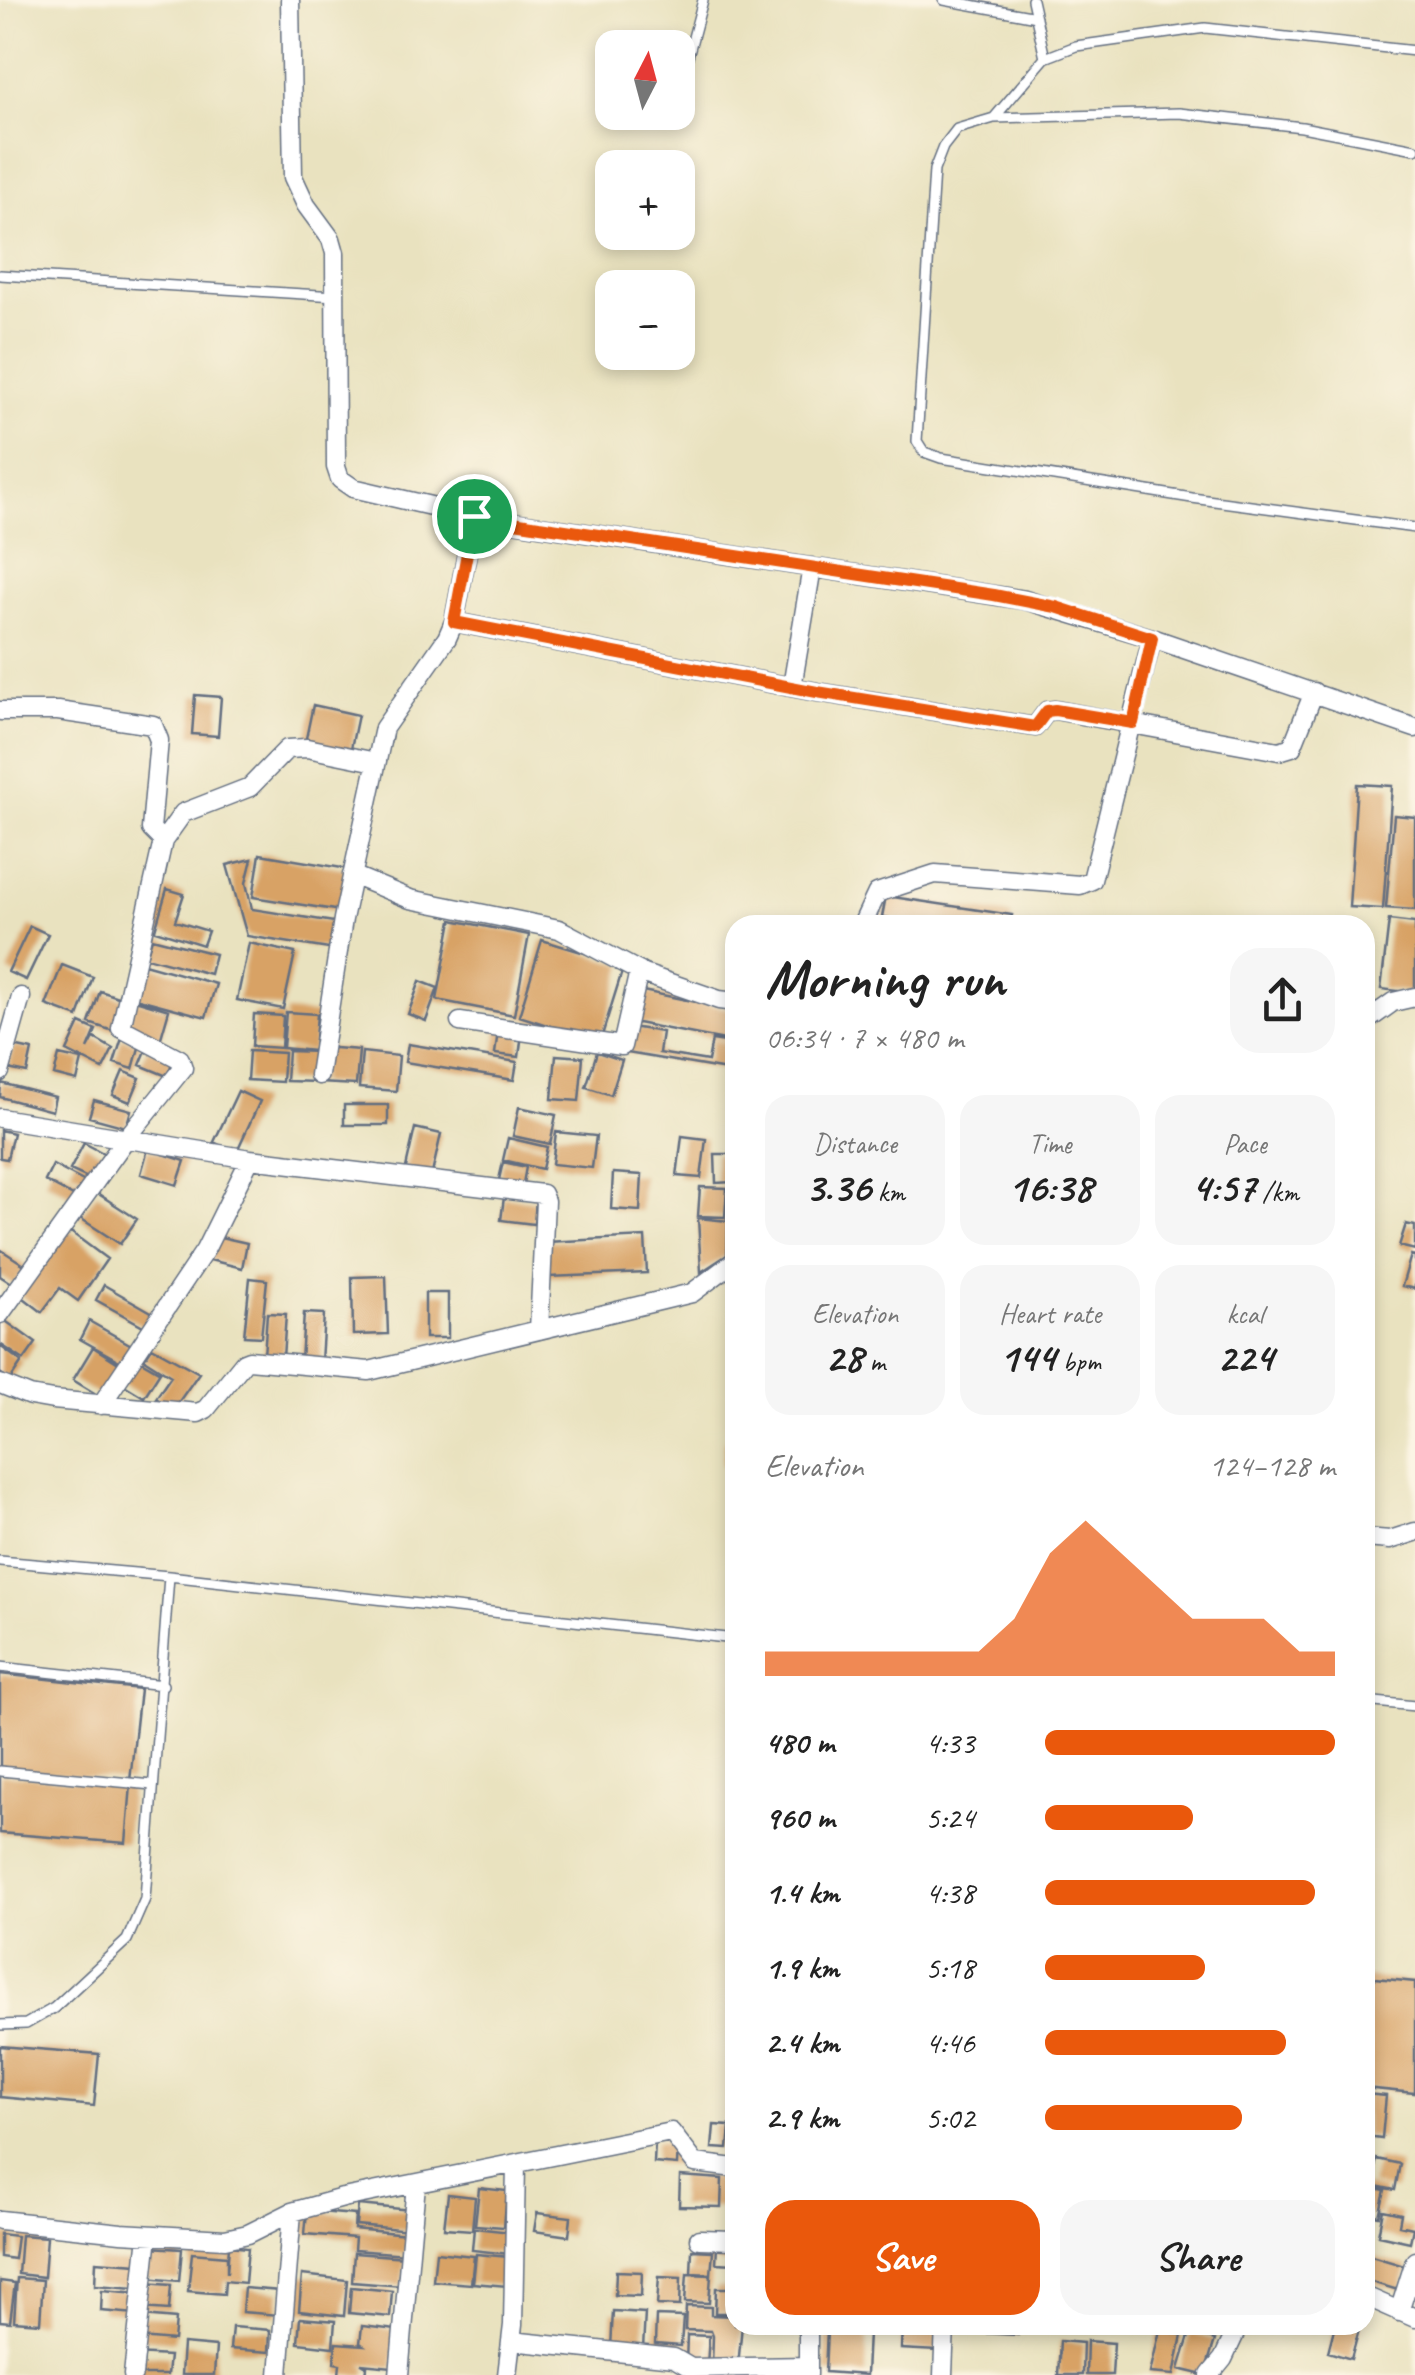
<!DOCTYPE html>
<html lang="en">
<head>
<meta charset="utf-8">
<style>
  :root { --surface:#fff; --page:#f6f6f6; --text:#222; --muted:#767676; --accent:#ea580c }
  body { margin:0; font-family:Caveat,sans-serif; background:var(--page); color:var(--text); height:100vh; display:flex; flex-direction:column; font-size:38px; white-space:nowrap }
  * { box-sizing:border-box; margin:0 }
  p { font-size:32px; color:var(--muted) }
  .icon { flex:none; width:55px; height:55px; fill:none; stroke:currentColor; stroke-width:2; stroke-linecap:round; stroke-linejoin:round }
  .map { position:relative; flex:1; overflow:hidden }
  .panel { position:absolute; left:725px; top:915px; width:650px; height:1420px; display:flex; flex-direction:column; background:var(--surface); border-radius:30px; box-shadow:0 5px 15px #0003 }
  .panel>* { flex:none }
  .needle { width:65px; rotate:6deg }
  .buttons { position:absolute; left:595px; top:30px; display:grid; gap:20px }
  .buttons a { display:grid; place-items:center; width:100px; height:100px; border-radius:20px; background:var(--surface); box-shadow:0 5px 15px #0003; font-size:50px }
  .pin { position:absolute; display:grid; place-items:center; width:85px; height:85px; color:#fff; margin:-42px; border:5px solid #fff; border-radius:50%; box-shadow:0 2px 10px #0007 }
  .round { display:grid; place-items:center; flex:none; width:105px; height:105px; border-radius:30px; background:var(--page) }
  .summary { display:flex; align-items:center; justify-content:space-between; height:170px; padding:0 40px }
  h1 { font-size:55px; font-weight:600; line-height:75px }
  .figures { display:grid; grid-template-columns:repeat(3,1fr); gap:15px; height:170px; padding:10px 40px }
  .figures div { display:grid; align-content:center; border-radius:25px; background:var(--page); text-align:center }
  .figures b { font-size:42px; font-weight:600 }
  .figures small { font-size:28px; font-weight:400 }
  .figures p { font-size:28px }
  .chart { height:280px; padding:20px 40px }
  .chart p { display:flex; justify-content:space-between }
  .chart svg { width:100%; height:180px; margin-top:10px; fill:var(--accent); opacity:.7 }
  .primary-button { display:flex; gap:20px; margin-top:auto; padding:20px 40px }
  .primary-button a { flex:1; height:115px; border-radius:30px; background:var(--accent); color:#fff; font-size:40px; font-weight:600; line-height:115px; text-align:center }
  .primary-button a+a { background:var(--page); color:var(--text) }
  ul { padding:0 40px; list-style:none; font-size:32px }
  li { display:grid; grid-template-columns:160px 120px 1fr; align-items:center; height:75px }
  li i { height:25px; border-radius:12px; background:var(--accent) }
  .map>svg:first-child { display:block }
  .building { fill:#d8a265 }
  .lines { fill:none; stroke-linecap:round; stroke-linejoin:round }
  .lane-casing { stroke:#636e80; stroke-width:12 }
  .street-casing { stroke:#636e80; stroke-width:21 }
  .lane { stroke:#fff; stroke-width:9 }
  .street { stroke:#fff; stroke-width:18 }
  .route-casing { stroke:#fff; stroke-width:20 }
  .route { stroke:#ea580c; stroke-width:12 }
</style>
</head>
<body>
<div class="map">
<svg width="1415" height="2375" viewBox="0 0 1415 2375">
  <rect width="100%" height="100%" fill="#fcf5e5"/>
  <filter id="ink" filterUnits="userSpaceOnUse"><feTurbulence type="fractalNoise" baseFrequency=".01" numOctaves="2"/><feDisplacementMap in="SourceGraphic" scale="20" xChannelSelector="R" yChannelSelector="G"/><feConvolveMatrix kernelMatrix="1 2 1 2 8 2 1 2 1" color-interpolation-filters="sRGB"/></filter>
  <filter id="wash" filterUnits="userSpaceOnUse"><feTurbulence type="fractalNoise" baseFrequency=".0048" numOctaves="4" result="noise"/><feDisplacementMap in="SourceGraphic" scale="40" xChannelSelector="R" yChannelSelector="G"/><feGaussianBlur stdDeviation="2.25" result="paint"/><feColorMatrix in="noise" values="0 0 0 0 0 0 0 0 0 0 0 0 0 0 0 0 0 1.4 0 .05"/><feComposite in="paint" operator="in"/></filter>
  <g filter="url(#wash)">
    <rect width="100%" height="100%" fill="#e9e2bf"/>
    <g id="blocks">
      <path class="building" d="M 195,695 L 221,697 L 218,736 L 192,734 Z
        M 313,705 L 358,715 L 350,753 L 305,743 Z
        M 1357,784 L 1392,786 L 1383,909 L 1349,907 Z
        M 1394,815 L 1415,817 L 1415,910 L 1386,908 Z
        M 260,854 L 348,869 L 341,911 L 253,897 Z
        M 252,859 L 246,883 L 252,909 L 334,922 L 329,949 L 247,936 L 227,865 Z
        M 167,889 L 184,894 L 175,921 L 208,931 L 203,945 L 155,930 Z
        M 886,896 L 1012,915 L 1010,925 L 932,925 L 882,917 Z
        M 452,920 L 529,935 L 514,1015 L 437,1000 Z
        M 1389,920 L 1415,923 L 1415,993 L 1381,989 Z
        M 30,926 L 48,934 L 26,980 L 8,972 Z
        M 152,938 L 215,954 L 210,974 L 146,957 Z
        M 542,940 L 624,965 L 600,1042 L 519,1016 Z
        M 249,943 L 295,953 L 283,1009 L 237,1000 Z
        M 144,964 L 216,984 L 206,1017 L 135,998 Z
        M 62,965 L 93,977 L 78,1017 L 46,1005 Z
        M 420,981 L 438,988 L 426,1021 L 408,1014 Z
        M 638,990 L 735,1010 L 735,1042 L 632,1022 Z
        M 100,991 L 124,999 L 113,1031 L 89,1023 Z
        M 135,1000 L 169,1010 L 160,1041 L 127,1028 Z
        M 286,1012 L 317,1014 L 314,1051 L 283,1048 Z
        M 254,1014 L 283,1016 L 281,1048 L 252,1046 Z
        M 80,1023 L 96,1030 L 88,1049 L 94,1038 L 113,1049 L 103,1069 L 67,1051 Z
        M 631,1027 L 662,1032 L 659,1053 L 708,1061 L 712,1040 L 732,1043 L 727,1070 L 627,1053 Z
        M 498,1030 L 522,1033 L 519,1057 L 495,1054 Z
        M 122,1038 L 140,1044 L 133,1069 L 114,1063 Z
        M 408,1044 L 517,1062 L 514,1080 L 405,1062 Z
        M 13,1046 L 32,1050 L 27,1073 L 8,1069 Z
        M 322,1047 L 359,1050 L 356,1085 L 320,1083 Z
        M 147,1048 L 174,1058 L 167,1076 L 140,1065 Z
        M 249,1051 L 284,1053 L 282,1082 L 247,1080 Z
        M 288,1051 L 319,1052 L 318,1082 L 286,1081 Z
        M 362,1052 L 399,1056 L 396,1091 L 359,1088 Z
        M 597,1052 L 622,1060 L 611,1095 L 586,1087 Z
        M 59,1055 L 82,1060 L 77,1081 L 54,1075 Z
        M 556,1055 L 583,1057 L 579,1101 L 552,1099 Z
        M 123,1071 L 140,1078 L 130,1102 L 113,1095 Z
        M 1,1083 L 55,1097 L 52,1111 L 0,1097 Z
        M 238,1091 L 260,1101 L 236,1153 L 214,1142 Z
        M 94,1100 L 131,1110 L 126,1127 L 89,1117 Z
        M 344,1105 L 388,1105 L 388,1125 L 344,1125 Z
        M 519,1107 L 556,1115 L 550,1144 L 513,1136 Z
        M 415,1128 L 441,1134 L 431,1178 L 405,1172 Z
        M 0,1130 L 13,1133 L 7,1159 L 0,1158 Z
        M 556,1132 L 596,1136 L 592,1168 L 552,1164 Z
        M 682,1136 L 706,1139 L 701,1178 L 677,1176 Z
        M 508,1138 L 547,1147 L 542,1169 L 503,1160 Z
        M 84,1143 L 105,1154 L 92,1180 L 70,1170 Z
        M 148,1149 L 185,1161 L 177,1185 L 141,1174 Z
        M 715,1154 L 731,1154 L 733,1182 L 716,1183 Z
        M 503,1162 L 526,1167 L 522,1189 L 498,1184 Z
        M 53,1165 L 85,1182 L 77,1198 L 45,1181 Z
        M 613,1173 L 642,1175 L 640,1211 L 611,1209 Z
        M 700,1187 L 727,1188 L 725,1217 L 698,1216 Z
        M 97,1193 L 137,1219 L 120,1244 L 80,1218 Z
        M 504,1197 L 536,1201 L 534,1224 L 501,1220 Z
        M 698,1218 L 728,1221 L 727,1255 L 701,1272 Z
        M 1406,1224 L 1415,1226 L 1415,1250 L 1399,1246 Z
        M 68,1230 L 107,1259 L 78,1301 L 60,1288 L 42,1312 L 20,1295 Z
        M 216,1236 L 247,1243 L 242,1268 L 210,1260 Z
        M 645,1237 L 647,1273 L 548,1277 L 546,1242 Z
        M 0,1249 L 26,1266 L 14,1285 L 0,1276 Z
        M 1411,1255 L 1415,1256 L 1415,1289 L 1402,1286 Z
        M 386,1276 L 388,1334 L 353,1335 L 352,1277 Z
        M 250,1278 L 267,1280 L 261,1337 L 244,1336 Z
        M 104,1285 L 153,1313 L 145,1327 L 96,1300 Z
        M 425,1293 L 448,1293 L 448,1338 L 425,1338 Z
        M 267,1313 L 286,1314 L 283,1358 L 264,1356 Z
        M 304,1313 L 324,1314 L 321,1362 L 301,1361 Z
        M 0,1317 L 36,1343 L 24,1360 L 0,1344 Z
        M 89,1321 L 133,1346 L 123,1363 L 80,1339 Z
        M 0,1346 L 22,1362 L 10,1380 L 0,1373 Z
        M 93,1347 L 120,1364 L 101,1397 L 73,1380 Z
        M 152,1347 L 199,1373 L 173,1410 L 156,1398 L 171,1376 L 144,1359 Z
        M 136,1358 L 160,1372 L 144,1397 L 121,1383 Z
        M 725,1440 L 735,1441 L 735,1467 L 723,1466 Z
        M 0,1674 L 140,1689 L 130,1781 L 0,1767 Z
        M 0,1774 L 131,1785 L 126,1843 L 0,1833 Z
        M 1365,1977 L 1415,1982 L 1415,2093 L 1365,2088 Z
        M 0,2046 L 99,2054 L 94,2106 L 0,2097 Z
        M 1365,2094 L 1386,2096 L 1382,2138 L 1365,2136 Z
        M 714,2125 L 730,2126 L 728,2149 L 712,2148 Z
        M 655,2142 L 678,2143 L 677,2165 L 654,2163 Z
        M 1377,2159 L 1400,2164 L 1395,2190 L 1371,2185 Z
        M 680,2176 L 722,2179 L 721,2207 L 679,2206 Z
        M 1365,2186 L 1385,2190 L 1379,2216 L 1365,2213 Z
        M 479,2188 L 507,2191 L 504,2227 L 475,2225 Z
        M 448,2194 L 475,2197 L 472,2230 L 444,2228 Z
        M 358,2205 L 411,2210 L 410,2230 L 356,2225 Z
        M 1383,2210 L 1401,2214 L 1399,2225 L 1413,2228 L 1410,2242 L 1378,2235 Z
        M 307,2211 L 355,2215 L 354,2229 L 407,2234 L 406,2254 L 354,2250 L 355,2238 L 305,2234 Z
        M 537,2213 L 571,2217 L 569,2236 L 534,2231 Z
        M 474,2228 L 512,2232 L 510,2254 L 472,2250 Z
        M 0,2234 L 17,2236 L 14,2259 L 0,2257 Z
        M 21,2235 L 47,2237 L 44,2277 L 18,2274 Z
        M 717,2245 L 735,2246 L 735,2264 L 716,2263 Z
        M 229,2246 L 248,2248 L 245,2283 L 225,2281 L 224,2294 L 188,2291 L 192,2253 L 227,2256 L 227,2273 Z
        M 149,2247 L 182,2249 L 179,2281 L 146,2278 Z
        M 692,2250 L 713,2251 L 711,2274 L 691,2273 Z
        M 436,2252 L 474,2256 L 471,2284 L 433,2281 Z
        M 354,2253 L 405,2257 L 402,2286 L 352,2282 Z
        M 476,2254 L 509,2257 L 507,2286 L 473,2283 Z
        M 1368,2255 L 1408,2267 L 1401,2291 L 1365,2280 Z
        M 96,2261 L 137,2264 L 135,2288 L 95,2285 Z
        M 616,2271 L 642,2272 L 641,2296 L 615,2295 Z
        M 687,2274 L 711,2275 L 709,2303 L 685,2302 Z
        M 302,2275 L 347,2280 L 344,2316 L 299,2311 Z
        M 659,2277 L 681,2278 L 680,2306 L 657,2305 Z
        M 17,2278 L 43,2280 L 40,2323 L 14,2321 Z
        M 0,2281 L 15,2283 L 10,2322 L 0,2321 Z
        M 144,2283 L 171,2285 L 169,2310 L 141,2308 Z
        M 351,2287 L 392,2291 L 390,2317 L 349,2313 Z
        M 244,2288 L 280,2291 L 278,2315 L 242,2312 Z
        M 716,2288 L 733,2288 L 732,2313 L 715,2313 Z
        M 102,2290 L 138,2293 L 136,2314 L 101,2311 Z
        M 686,2306 L 711,2307 L 711,2315 L 735,2316 L 735,2325 L 742,2325 L 738,2366 L 712,2365 L 713,2336 L 711,2331 L 685,2330 Z
        M 613,2311 L 645,2313 L 643,2349 L 611,2348 Z
        M 142,2316 L 176,2319 L 174,2341 L 140,2338 Z
        M 656,2316 L 683,2317 L 681,2346 L 655,2344 Z
        M 300,2318 L 335,2321 L 333,2347 L 298,2343 Z
        M 902,2325 L 938,2325 L 937,2351 L 901,2349 Z
        M 982,2325 L 1019,2325 L 1018,2335 L 981,2333 Z
        M 1335,2325 L 1360,2326 L 1351,2359 L 1328,2352 Z
        M 362,2326 L 397,2330 L 392,2367 L 361,2364 L 367,2367 L 366,2375 L 339,2375 L 340,2364 L 334,2363 L 336,2343 L 363,2345 L 360,2343 Z
        M 232,2327 L 270,2330 L 269,2352 L 230,2349 Z
        M 827,2330 L 868,2332 L 866,2375 L 825,2372 Z
        M 1160,2330 L 1182,2335 L 1174,2375 L 1150,2373 Z
        M 1190,2333 L 1215,2340 L 1204,2375 L 1179,2369 Z
        M 687,2335 L 709,2336 L 707,2365 L 686,2364 Z
        M 1060,2341 L 1083,2343 L 1082,2375 L 1058,2375 Z
        M 1087,2341 L 1114,2343 L 1112,2375 L 1086,2375 Z
        M 183,2344 L 216,2347 L 214,2375 L 181,2375 Z
        M 135,2354 L 169,2356 L 167,2375 L 133,2375 Z"/>
    </g>
  </g>
  <g filter="url(#ink)">
    <use href="#blocks" fill-opacity="0" stroke="#636e80" stroke-width="2.5"/>
    <g class="lines">
      <defs>
        <path id="lane" d="M 944,0 L 1036,17
          M 1032,0 L 1045,58
          M 683,75 L 703,0
          M 994,118 L 1045,58 L 1076,46 L 1205,28 L 1415,51
          M 1415,149 L 1302,127 L 1179,113 L 994,118 L 957,129 L 943,147 L 934,170 L 917,441 L 924,452 L 941,458 L 1192,498 L 1415,528
          M 0,275 L 336,296
          M 0,1561 L 169,1576 L 735,1639
          M 0,1667 L 163,1685
          M 1365,1701 L 1415,1706
          M 0,1771 L 153,1785
          M 0,2025 L 26,2024 L 54,2008 L 127,1940 L 145,1899 L 169,1576"/>
        <path id="street" d="M 290,0 L 293,177 L 306,205 L 331,239 L 335,253 L 336,467 L 340,479 L 353,488 L 474,516
          M 454,622 L 817,692 L 1035,727 L 1047,711 L 1055,710 L 1279,751 L 1292,747 L 1314,692
          M 792,687 L 812,567
          M 0,711 L 58,711 L 153,725 L 159,740 L 151,829 L 163,841
          M 352,875 L 410,899 L 559,929 L 644,974 L 719,1000 L 735,1002
          M 862,925 L 877,893 L 935,874 L 1080,885 L 1092,880 L 1152,638
          M 460,1022 L 622,1046 L 639,971
          M 1365,1022 L 1393,1002 L 1415,997
          M 0,1072 L 21,997
          M 319,1075 L 343,919 L 384,728 L 447,638 L 454,622 L 474,516 L 1025,600 L 1152,638 L 1415,728
          M 0,1118 L 250,1159 L 542,1194 L 545,1201 L 539,1330
          M 0,1314 L 125,1140 L 183,1068 L 180,1059 L 121,1028 L 163,841 L 183,813 L 250,787 L 287,749 L 307,748 L 376,762
          M 0,1384 L 30,1396 L 53,1400 L 198,1413 L 206,1409 L 244,1362 L 249,1360 L 369,1371 L 692,1293 L 735,1261
          M 101,1405 L 205,1250 L 250,1159
          M 1365,1538 L 1390,1540 L 1415,1532
          M 0,2220 L 121,2233 L 225,2239 L 248,2234 L 292,2212 L 343,2198 L 671,2132 L 695,2163 L 735,2168
          M 699,2239 L 735,2240
          M 1365,2296 L 1415,2318
          M 1399,2312 L 1415,2261
          M 808,2325 L 808,2375
          M 511,2341 L 674,2358 L 691,2368 L 808,2366
          M 133,2375 L 148,2235
          M 279,2375 L 292,2212
          M 399,2375 L 416,2184
          M 507,2375 L 513,2325 L 516,2165
          M 943,2375 L 945,2325
          M 1210,2375 L 1223,2359 L 1239,2325"/>
      </defs>
      <use href="#lane" class="lane-casing"/>
      <use href="#street" class="street-casing"/>
      <use href="#lane" class="lane"/>
      <use href="#street" class="street"/>
    </g>
  </g>
  <g class="lines" filter="url(#ink)">
    <defs>
      <path id="route" d="M 474,516 L 994,595 L 1056,607 L 1152,638 L 1133,723 L 1055,710 L 1047,711 L 1035,727 L 817,692 L 454,622 Z"/>
    </defs>
    <use href="#route" class="route-casing"/>
    <use href="#route" class="route"/>
  </g>
</svg>
<div class="buttons">
<a><svg class="needle" viewBox="-14 -14 28 28"><path d="M0-13l5 13h-10z" fill="#e53935"/><path d="M0 13l5-13h-10z" fill="#767676"/></svg></a>
<a>+</a>
<a>−</a>
</div>
<div class="pin" style="left:474px;top:516px;background:#1e9e55"><svg class="icon" aria-label="arrive" viewBox="0 0 24 24"><path d="M6 21V4h12l-3 4 3 4H6"/></svg></div>
<section class="panel">
<div class="summary"><div><h1>Morning run</h1><p>06:34 · 7 × 480 m</p></div><a class="round"><svg class="icon" aria-label="share" viewBox="0 0 24 24"><path d="M12 15V3M7 8l5-5 5 5M5 13v7h14v-7"/></svg></a></div>
<div class="figures">
<div><p>Distance</p><b>3.36<small> km</small></b></div>
<div><p>Time</p><b>16:38</b></div>
<div><p>Pace</p><b>4:57<small> /km</small></b></div>
</div>
<div class="figures">
<div><p>Elevation</p><b>28<small> m</small></b></div>
<div><p>Heart rate</p><b>144<small> bpm</small></b></div>
<div><p>kcal</p><b>224</b></div>
</div>
<div class="chart"><p><span>Elevation</span>124–128 m</p>
<svg viewBox="0 0 160 44" preserveAspectRatio="none"><path d="M0 44V38L10 38L20 38L30 38L40 38L50 38L60 38L70 30L80 14L90 6L100 14L110 22L120 30L130 30L140 30L150 38L160 38V44z"/></svg>
</div>
<ul>
<li><b>480 m</b>4:33<i style="width:100%"></i></li>
<li><b>960 m</b>5:24<i style="width:51%"></i></li>
<li><b>1.4 km</b>4:38<i style="width:93%"></i></li>
<li><b>1.9 km</b>5:18<i style="width:55%"></i></li>
<li><b>2.4 km</b>4:46<i style="width:83%"></i></li>
<li><b>2.9 km</b>5:02<i style="width:68%"></i></li>
</ul>
<div class="primary-button"><a>Save</a><a>Share</a></div>
</section>
</div>
</body>
</html>
